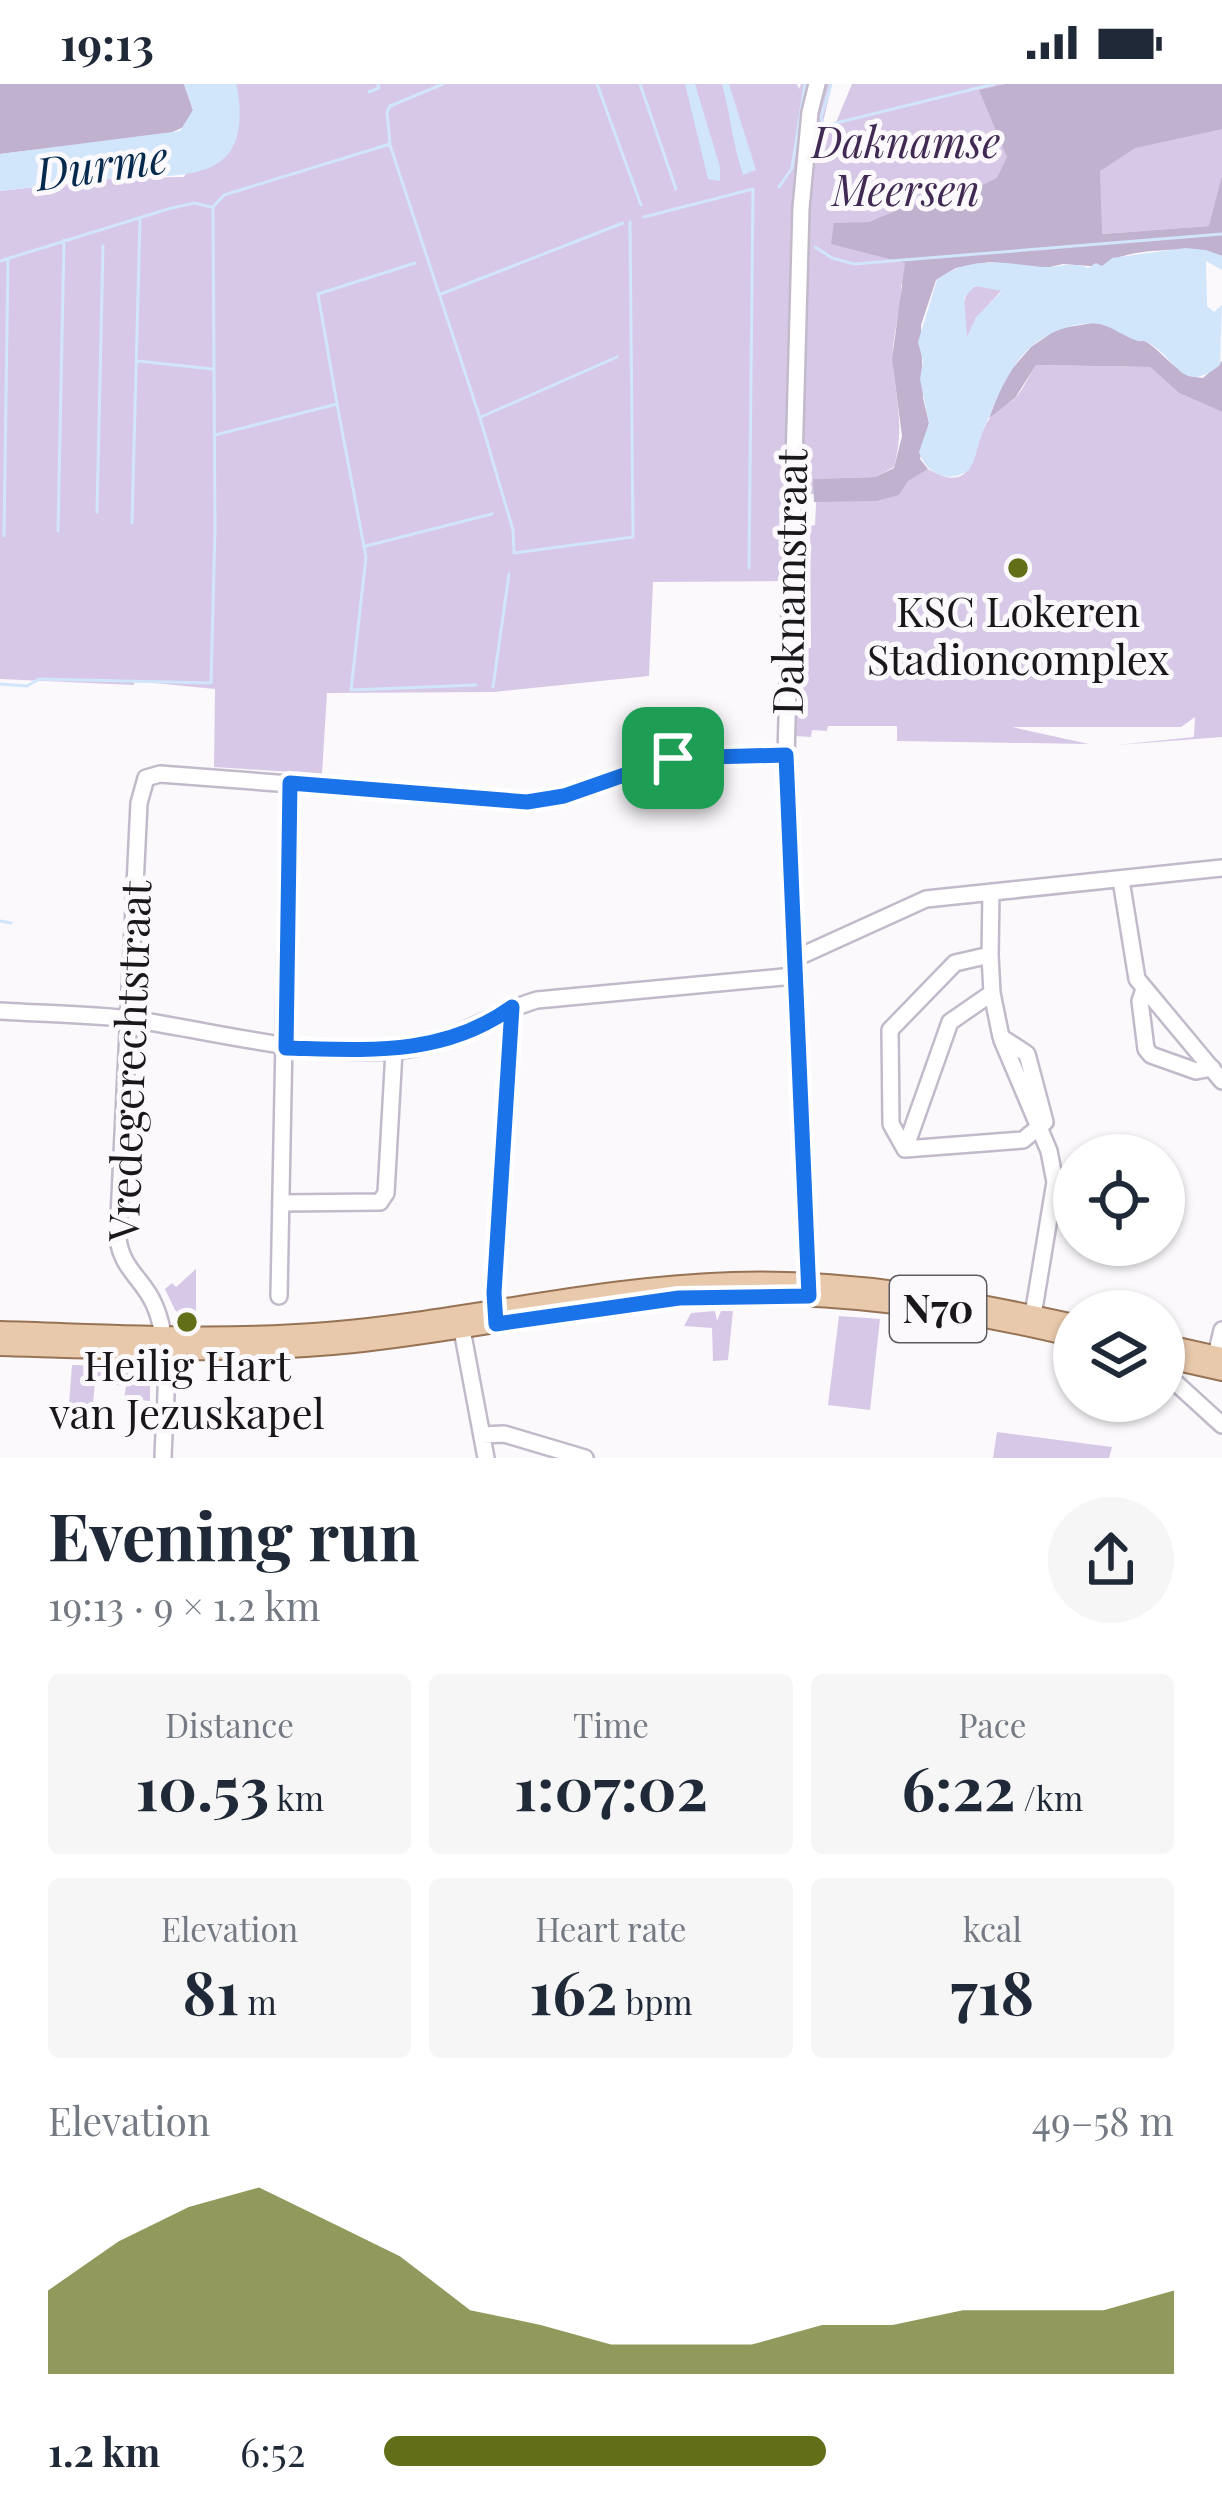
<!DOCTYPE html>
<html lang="en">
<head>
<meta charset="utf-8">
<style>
  :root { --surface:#fff; --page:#f6f6f7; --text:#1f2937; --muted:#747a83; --accent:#636f18 }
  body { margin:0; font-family:"Playfair Display",serif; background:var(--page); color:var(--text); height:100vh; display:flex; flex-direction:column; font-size:45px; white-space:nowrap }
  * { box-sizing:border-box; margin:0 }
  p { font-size:39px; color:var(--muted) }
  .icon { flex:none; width:66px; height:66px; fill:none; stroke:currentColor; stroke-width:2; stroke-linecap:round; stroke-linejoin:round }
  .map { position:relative; height:1374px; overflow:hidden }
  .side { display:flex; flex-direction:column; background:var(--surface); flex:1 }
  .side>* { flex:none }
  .buttons { position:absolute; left:1053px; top:1050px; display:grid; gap:24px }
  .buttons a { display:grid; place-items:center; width:132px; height:132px; border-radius:50%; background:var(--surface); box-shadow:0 3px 9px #0004; font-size:60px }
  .pin { position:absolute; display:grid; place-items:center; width:102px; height:102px; color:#fff; margin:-51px; border-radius:24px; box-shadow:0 6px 18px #0006 }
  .round { display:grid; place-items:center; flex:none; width:126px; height:126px; border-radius:63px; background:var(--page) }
  .head { display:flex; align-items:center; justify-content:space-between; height:204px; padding:0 48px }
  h1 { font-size:66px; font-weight:700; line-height:90px }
  .metrics { display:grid; grid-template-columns:repeat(3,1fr); gap:18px; height:204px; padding:12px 48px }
  .metrics div { display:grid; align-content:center; border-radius:12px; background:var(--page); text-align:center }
  .metrics b { font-size:60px; font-weight:700 }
  .metrics small { font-size:33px; font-weight:400 }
  .metrics p { font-size:33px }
  .chart { height:336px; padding:24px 48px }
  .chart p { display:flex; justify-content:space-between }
  .chart svg { width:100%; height:216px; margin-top:12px; fill:var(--accent); opacity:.7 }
  ul { padding:0 48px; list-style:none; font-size:39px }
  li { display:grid; grid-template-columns:192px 144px 1fr; align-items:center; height:90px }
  li i { height:30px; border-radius:15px; background:var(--accent) }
  .status { display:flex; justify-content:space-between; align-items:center; height:84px; padding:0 60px; background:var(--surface); direction:ltr }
  .status svg { height:33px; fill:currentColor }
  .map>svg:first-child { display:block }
  .green { fill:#d7c8e7 }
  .forest { fill:#c0b1cf }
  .water { fill:#d1e5fb; fill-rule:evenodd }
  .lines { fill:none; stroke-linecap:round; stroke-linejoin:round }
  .stream { stroke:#d1e5fb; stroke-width:3 }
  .minor-casing { stroke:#c2bacb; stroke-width:20 }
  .major-casing { stroke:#977355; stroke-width:22 }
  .minor { stroke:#fff; stroke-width:15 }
  .major { stroke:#e9c9ac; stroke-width:18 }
  .route-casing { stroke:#fff; stroke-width:24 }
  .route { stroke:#1a73e8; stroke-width:15 }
  .poi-dot { fill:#636f18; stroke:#fbf9fc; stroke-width:4.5 }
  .labels { text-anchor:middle; stroke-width:10; stroke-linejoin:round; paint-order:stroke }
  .shield { fill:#fbf9fc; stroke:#5d5a5f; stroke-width:3 }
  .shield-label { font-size:39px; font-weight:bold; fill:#19161c }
  .park-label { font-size:42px; font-style:italic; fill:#402a54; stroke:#fbf9fc }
  .street-label { font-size:42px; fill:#19161c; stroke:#fbf9fc }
  .poi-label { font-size:42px; fill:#19161c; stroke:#fbf9fc }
  .water-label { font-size:45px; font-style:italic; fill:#052a4d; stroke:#fbf9fc }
</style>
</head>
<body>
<div class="status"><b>19:13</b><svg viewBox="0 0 49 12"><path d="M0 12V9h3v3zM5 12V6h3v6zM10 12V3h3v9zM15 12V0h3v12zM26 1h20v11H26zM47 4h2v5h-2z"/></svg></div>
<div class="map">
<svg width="1222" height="1374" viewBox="0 0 1222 1374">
  <rect width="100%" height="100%" fill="#fbf9fc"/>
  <path class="green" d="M 236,0 L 797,0 L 799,5 L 801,0 L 812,0 L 796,103 L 792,177 L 785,497 L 653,498 L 649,592 L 494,608 L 327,609 L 322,690 L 214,683 L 215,605 L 134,597 L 134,601 L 0,595 L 0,107 L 115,94 L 184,93 Z
    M 824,0 L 832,0 L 821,47 L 834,43 L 852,0 L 1222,0 L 1222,91 L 1210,142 L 1004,157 L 901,201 C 902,227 891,253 893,278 C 896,320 905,341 894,383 L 875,393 L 814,395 L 814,410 L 799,410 C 801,281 793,124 824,0 Z
    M 980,202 L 1002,206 L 977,233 L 967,253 C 961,237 960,218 971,203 Z
    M 1036,281 L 1150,283 L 1179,309 L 1222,328 L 1222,653 L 1117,661 L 1194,653 L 1195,633 L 1181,643 L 1012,643 L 1089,660 L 897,657 L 897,642 L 828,642 L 827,647 L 812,646 L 811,653 L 794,652 L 795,564 L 811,564 L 810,442 L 815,441 L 817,400 L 896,402 L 928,385 C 981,416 970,357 992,331 C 999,323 1009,321 1015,314 C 1024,305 1029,291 1036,281 Z
    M 196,1185 L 196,1233 L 185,1235 L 175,1226 L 165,1205 L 172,1199 L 176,1203 Z
    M 715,1227 L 717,1237 L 721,1227 L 733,1227 L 728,1276 L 713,1277 L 712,1244 L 684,1242 L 691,1229 Z
    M 839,1232 L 880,1235 L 870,1326 L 828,1321 Z
    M 72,1281 L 141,1283 L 150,1294 L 150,1317 L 124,1315 L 126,1302 L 95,1299 L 93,1319 L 68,1334 Z
    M 997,1348 L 1112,1363 L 1109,1374 L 993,1374 Z"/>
  <path class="forest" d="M 0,0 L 184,0 L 193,26 L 186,42 L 168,50 L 0,70 Z
    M 1007,0 L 1222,0 L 1222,45 L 1135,64 L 1100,87 L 1102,150 L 1209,142 L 1222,91 L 1222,172 C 1199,161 1117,164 1102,183 L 1063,180 L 1046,184 L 990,178 L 956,184 L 936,196 L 921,241 L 923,314 L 929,339 L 920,375 L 928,385 L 908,397 L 899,411 L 876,417 L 814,418 L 813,395 L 875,393 L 894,384 L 902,352 L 892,275 L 905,179 L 831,160 L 834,139 L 869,138 L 905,123 L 959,112 L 997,94 L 1007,73 L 979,6 Z
    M 1098,238 C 1113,246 1130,248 1145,257 C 1166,270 1176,292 1203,294 L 1222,277 L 1222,328 L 1179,309 L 1150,283 L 1036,281 L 1015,314 L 989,334 L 1005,293 L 1031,263 L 1057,245 Z"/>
  <path class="water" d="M 184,0 L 236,0 L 237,3 C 255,104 180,90 111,94 C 74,97 37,103 0,107 L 0,70 L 180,47 L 193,26 Z
    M 685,0 L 695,0 L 720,83 L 720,97 L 708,95 Z
    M 722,0 L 729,0 L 756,86 L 743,91 C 733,61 730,30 722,0 Z
    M 1185,164 L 1206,166 L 1222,172 L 1222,186 L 1206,177 L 1207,222 L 1214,228 L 1222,221 L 1220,281 C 1181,313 1177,273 1147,258 C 1144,256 1141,258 1138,257 C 1116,250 1108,236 1082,240 C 1019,250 1004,297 981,352 C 977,364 976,375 969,386 C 949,400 927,391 919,368 L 929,339 L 920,295 L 923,277 L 918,258 L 937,196 C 968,171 1006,179 1042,183 C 1058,184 1072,177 1088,184 L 1096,179 L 1102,182 L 1112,174 ZM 975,202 L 1002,207 L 976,233 L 967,253 L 964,214 Z"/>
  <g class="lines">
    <path class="stream" d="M 597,0 L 641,121
      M 640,0 L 676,105
      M 831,0 L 821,33 L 824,42 L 994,0
      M 369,8 L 379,4 L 378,0
      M 390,61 L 480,334 L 513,446 L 514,469 L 633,453 L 630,138
      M 779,103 L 792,84 L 805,0
      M 644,133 L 753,105 L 749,484
      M 815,163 L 832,174 L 854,180 L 1222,150
      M 0,177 L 168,125 L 194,119 L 211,123
      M 441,210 L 623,139
      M 138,277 L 212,285
      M 337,320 L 366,473 L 351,606 L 476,601
      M 481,333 L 617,273
      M 215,351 L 337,320 L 318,210 L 415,179
      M 97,428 L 103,162
      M 132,439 L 140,135
      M 58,447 L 64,156
      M 4,452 L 8,175
      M 366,462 L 492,430
      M 0,600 L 27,602 L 39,595 L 211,599 L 215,445 L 213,123 L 224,111 L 390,60 L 387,28 L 390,22 L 443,0
      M 493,603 L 509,490
      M 0,837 L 11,839"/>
    <defs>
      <path id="minor" d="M 1121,796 L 1137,895 L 1222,997
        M 990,871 L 992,909 L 1001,953 L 1027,970 L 1045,1038 L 1023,1056 L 905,1065 L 891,1040 L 890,946 L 955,879 L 990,871 L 991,809
        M 794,875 L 926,815 L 1222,784
        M 1144,905 L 1140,917 L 1146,965 L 1151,971 L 1196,987 L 1212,984
        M 0,927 C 45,930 92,930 137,936 C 222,949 305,972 391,967 C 445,964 488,930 537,916 L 794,892
        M 1002,956 L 1049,1067 L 1055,1098 L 1032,1237
        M 905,1065 L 950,938 L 992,909
        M 281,1119 L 380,1118 L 386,1109 L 394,967
        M 809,1207 L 786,672 L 801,124 L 810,28 L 817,0
        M 279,1212 L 289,699
        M 460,1235 L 486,1374
        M 496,1237 L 494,1209 L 512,923
        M 1216,1272 L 1222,1246
        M 1164,1288 L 1222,1341
        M 482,1351 L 504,1350 L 585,1374
        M 163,1374 C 164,1327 174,1265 154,1220 C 143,1195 121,1184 118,1154 L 139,719 L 146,694 L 160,690 L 527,718 L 564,712 L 673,675 L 786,672"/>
      <path id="major" d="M 0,1247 C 109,1250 218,1257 327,1248 C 463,1237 596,1202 732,1198 C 849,1194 961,1215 1074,1240
        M 1164,1260 L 1222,1273
        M 0,1262 C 118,1265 237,1271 354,1259 C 471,1247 587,1219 705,1213 C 830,1206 953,1224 1074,1253
        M 1164,1274 L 1222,1287"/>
    </defs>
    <use href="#minor" class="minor-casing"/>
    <use href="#major" class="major-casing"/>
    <use href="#minor" class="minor"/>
    <use href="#major" class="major"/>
  </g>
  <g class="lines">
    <defs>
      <path id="route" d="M 786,671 L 809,1212 L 679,1214 L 496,1240 L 494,1209 L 512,923 C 443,973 366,966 286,964 L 290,699 L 527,718 L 564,712 L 673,674 Z"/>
    </defs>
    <use href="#route" class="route-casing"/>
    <use href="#route" class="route"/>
  </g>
  <g class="poi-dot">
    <circle cx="1018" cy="484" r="12"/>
    <circle cx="187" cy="1238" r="12"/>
  </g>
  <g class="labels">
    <rect class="shield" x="890" y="1192" width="96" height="66" rx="9"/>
    <g class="shield-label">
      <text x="938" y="1239">N70</text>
    </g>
    <g class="park-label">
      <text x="906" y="74">Daknamse<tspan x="906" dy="48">Meersen</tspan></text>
    </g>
    <g class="street-label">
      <text transform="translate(790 498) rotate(-89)" y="15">Daknamstraat</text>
      <text transform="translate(130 977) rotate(-88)" y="15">Vredegerechtstraat</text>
    </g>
    <g class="poi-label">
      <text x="1018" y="543">KSC Lokeren<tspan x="1018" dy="48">Stadioncomplex</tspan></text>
      <text x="187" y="1297">Heilig Hart<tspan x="187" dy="48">van Jezuskapel</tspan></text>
    </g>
    <g class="water-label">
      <text transform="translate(102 82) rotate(-8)" y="16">Durme</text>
    </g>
  </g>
</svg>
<div class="buttons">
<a><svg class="icon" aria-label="locate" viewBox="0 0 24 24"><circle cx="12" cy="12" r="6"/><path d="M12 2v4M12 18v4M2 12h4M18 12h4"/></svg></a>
<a><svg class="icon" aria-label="layers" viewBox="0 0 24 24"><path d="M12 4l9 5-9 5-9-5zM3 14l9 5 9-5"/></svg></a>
</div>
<div class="pin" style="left:673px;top:674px;background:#1e9e55"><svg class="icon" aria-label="arrive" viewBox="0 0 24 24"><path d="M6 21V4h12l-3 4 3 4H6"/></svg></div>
</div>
<section class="side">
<div class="head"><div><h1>Evening run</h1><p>19:13 · 9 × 1.2 km</p></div><a class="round"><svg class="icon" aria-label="share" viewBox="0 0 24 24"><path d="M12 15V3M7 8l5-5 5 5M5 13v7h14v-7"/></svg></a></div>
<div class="metrics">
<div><p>Distance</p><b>10.53<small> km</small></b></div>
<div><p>Time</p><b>1:07:02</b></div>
<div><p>Pace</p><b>6:22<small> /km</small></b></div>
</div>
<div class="metrics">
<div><p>Elevation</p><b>81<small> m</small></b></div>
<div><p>Heart rate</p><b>162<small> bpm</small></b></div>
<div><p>kcal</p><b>718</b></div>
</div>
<div class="chart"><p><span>Elevation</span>49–58 m</p>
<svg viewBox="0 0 160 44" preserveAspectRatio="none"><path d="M0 44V27L10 17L20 10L30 6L40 13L50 20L60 31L70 34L80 38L90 38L100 38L110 34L120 34L130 31L140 31L150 31L160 27V44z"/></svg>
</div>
<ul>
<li><b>1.2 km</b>6:52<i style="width:56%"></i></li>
</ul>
</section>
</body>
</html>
